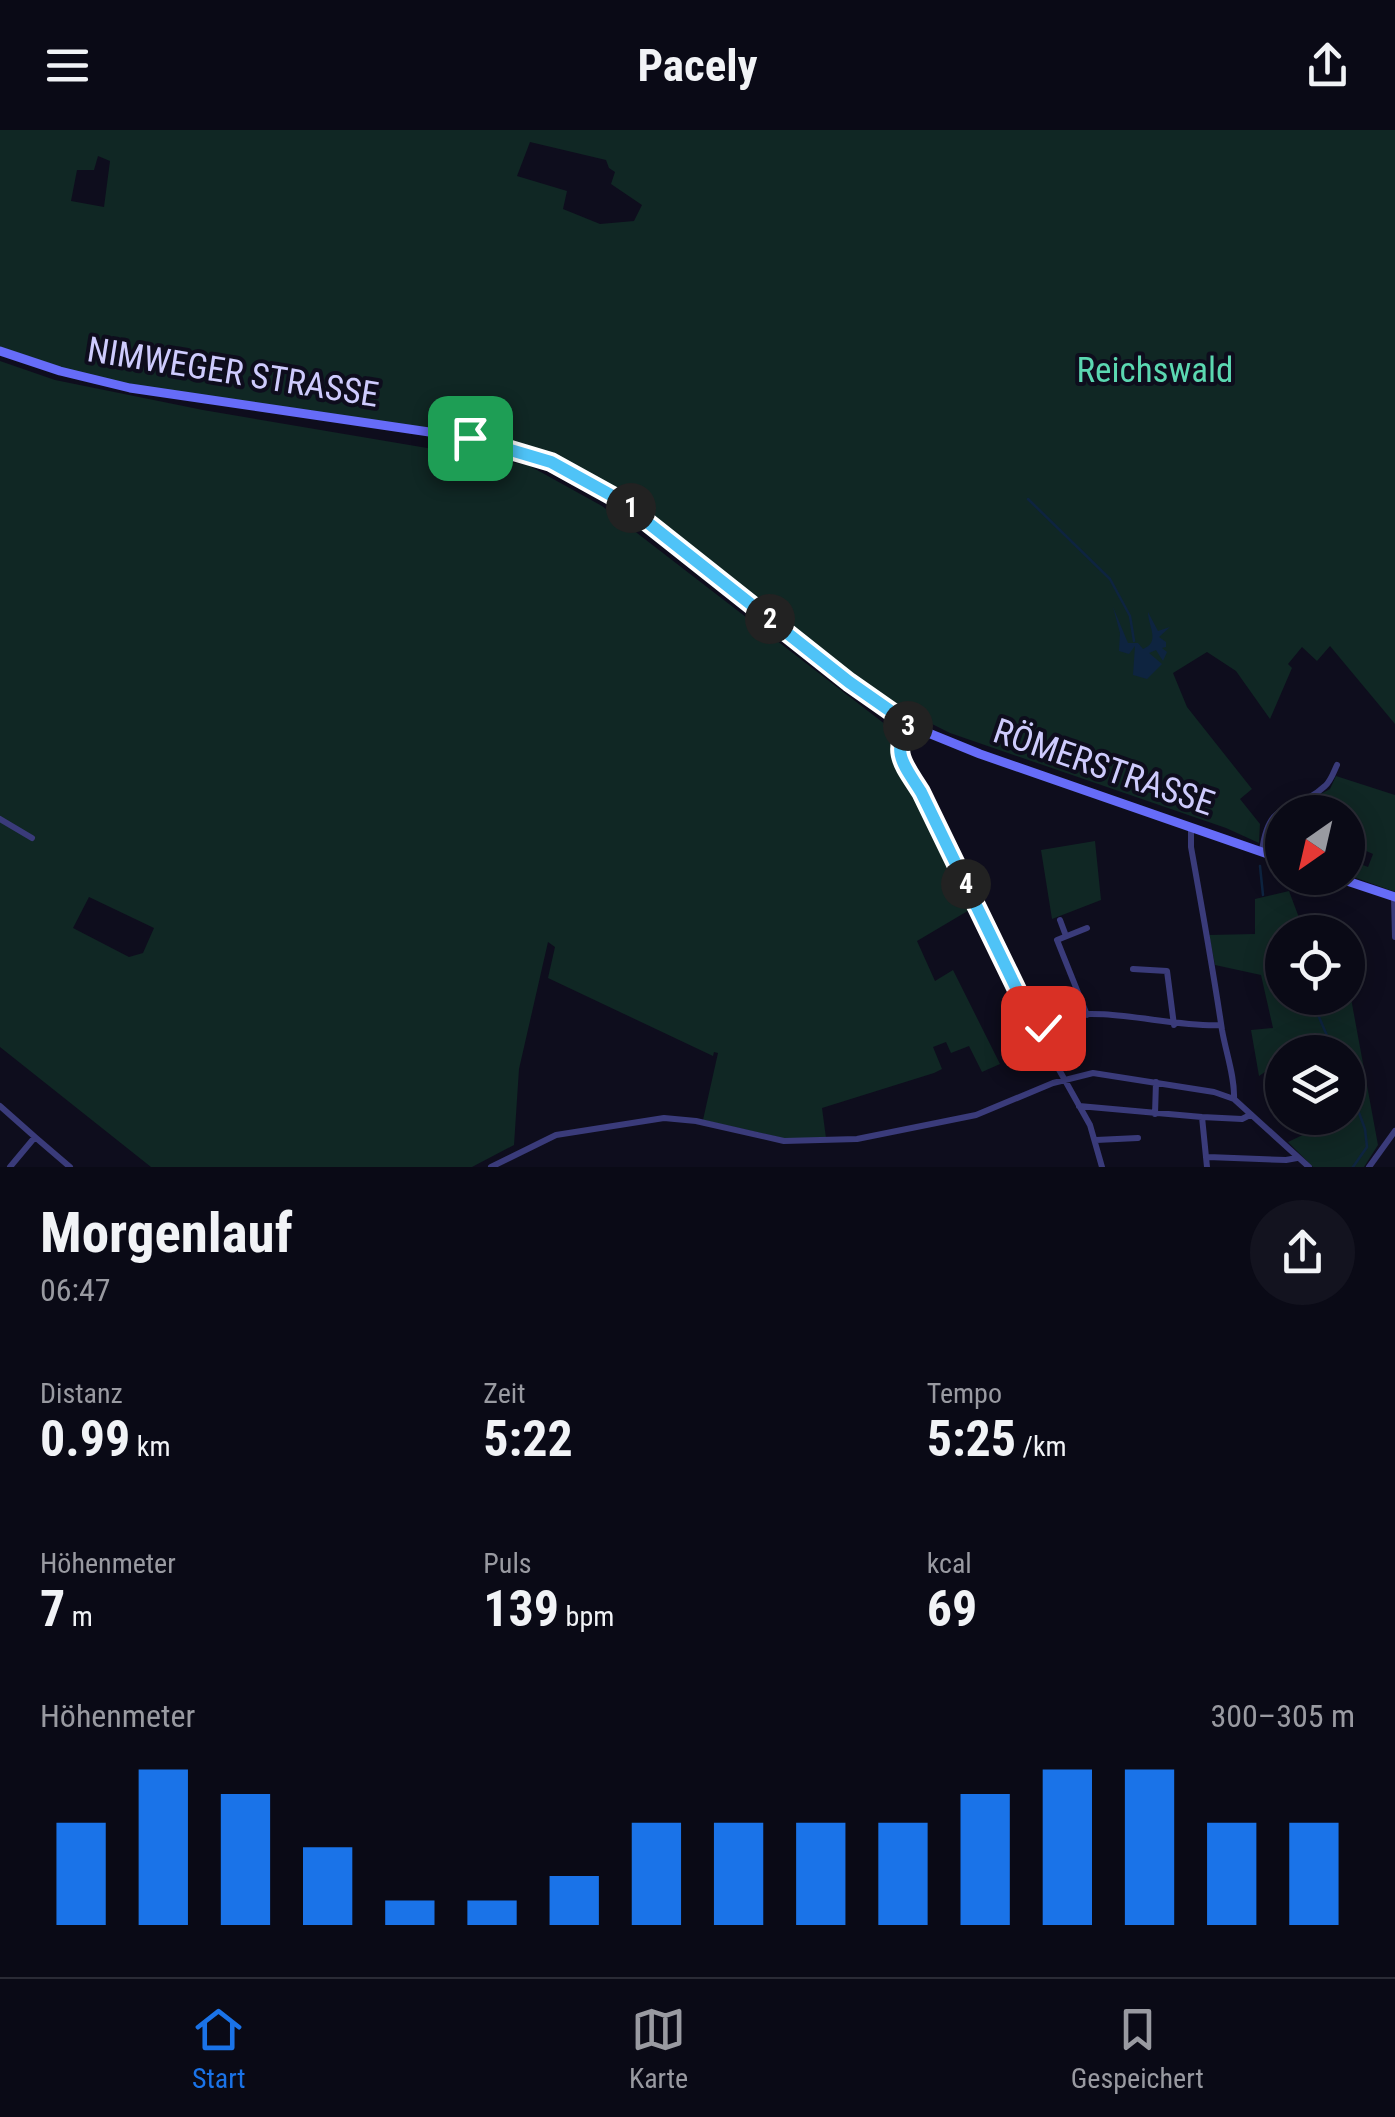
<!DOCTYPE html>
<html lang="de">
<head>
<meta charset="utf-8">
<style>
  :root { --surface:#0a0a16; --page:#13131f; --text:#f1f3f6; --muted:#999aa1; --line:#2a2b35; --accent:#1a73e8 }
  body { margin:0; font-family:"Roboto Condensed",sans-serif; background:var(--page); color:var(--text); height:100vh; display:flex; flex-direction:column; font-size:38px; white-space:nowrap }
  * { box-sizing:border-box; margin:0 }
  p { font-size:32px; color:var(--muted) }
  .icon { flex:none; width:55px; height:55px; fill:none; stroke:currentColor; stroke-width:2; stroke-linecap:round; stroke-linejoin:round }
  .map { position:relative; height:1037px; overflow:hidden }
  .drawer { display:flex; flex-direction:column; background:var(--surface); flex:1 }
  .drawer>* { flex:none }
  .needle { width:65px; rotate:214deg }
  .buttons { position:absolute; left:1265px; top:665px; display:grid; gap:20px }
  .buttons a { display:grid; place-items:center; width:100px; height:100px; border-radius:50%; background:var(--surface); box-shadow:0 5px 25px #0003,0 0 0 2px var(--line); font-size:50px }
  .pin { position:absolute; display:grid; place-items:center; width:85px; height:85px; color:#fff; margin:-42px; border-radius:20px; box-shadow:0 5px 15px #0006 }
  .km { position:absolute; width:50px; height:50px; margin:-25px; border-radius:50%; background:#222; color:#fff; font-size:28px; line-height:50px; text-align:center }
  .round { display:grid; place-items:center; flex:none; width:105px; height:105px; border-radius:52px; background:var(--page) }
  .summary { display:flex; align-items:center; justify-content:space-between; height:170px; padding:0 40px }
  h1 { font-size:55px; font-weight:700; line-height:75px }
  .stats { display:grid; grid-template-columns:repeat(3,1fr); gap:15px; height:170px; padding:10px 40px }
  .stats div { display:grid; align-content:center }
  .stats b { font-size:50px; font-weight:700 }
  .stats small { font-size:28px; font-weight:400 }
  .stats p { font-size:28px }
  .chart { height:280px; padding:20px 40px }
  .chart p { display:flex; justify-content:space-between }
  .chart svg { width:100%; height:180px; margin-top:10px; stroke:var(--accent); stroke-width:6 }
  header { display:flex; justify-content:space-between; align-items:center; height:130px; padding:0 40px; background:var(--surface); font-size:45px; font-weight:700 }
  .tabs { display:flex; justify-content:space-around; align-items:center; height:140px; border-top:2px solid var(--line); background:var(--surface); font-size:28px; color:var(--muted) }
  .tabs a { display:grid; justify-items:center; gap:5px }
  .tabs .selected { color:var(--accent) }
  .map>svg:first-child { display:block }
  .green { fill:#102724; fill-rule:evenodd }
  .water { fill:#0e2440 }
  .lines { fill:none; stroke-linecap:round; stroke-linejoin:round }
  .stream { stroke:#0e2440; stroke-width:2.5 }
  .minor { stroke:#3a3b7a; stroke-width:6 }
  .secondary { stroke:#666cf8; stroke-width:9 }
  .route-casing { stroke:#fff; stroke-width:20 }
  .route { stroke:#4fc3f7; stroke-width:12 }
  .labels { text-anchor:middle; stroke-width:8; stroke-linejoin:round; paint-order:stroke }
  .park-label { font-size:35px; fill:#5bd8b1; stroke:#0e0d1d }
  .street-label { font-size:35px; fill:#cecbfd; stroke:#0e0d1d }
</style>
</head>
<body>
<header><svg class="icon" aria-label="menu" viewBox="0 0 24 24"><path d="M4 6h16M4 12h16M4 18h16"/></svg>Pacely<svg class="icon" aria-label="share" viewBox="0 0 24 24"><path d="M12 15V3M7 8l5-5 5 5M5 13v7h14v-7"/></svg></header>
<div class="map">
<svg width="1395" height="1037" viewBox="0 0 1395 1037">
  <rect width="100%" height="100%" fill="#0e0d1d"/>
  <path class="green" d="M 0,0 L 1395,0 L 1395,594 L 1330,516 L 1317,531 L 1302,517 L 1288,534 L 1292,538 L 1270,589 L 1236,541 L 1207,522 L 1173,543 L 1187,577 L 1252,659 L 1240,669 L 1260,694 L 1259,713 L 1226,698 L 950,603 L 884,570 L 618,369 L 514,319 L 200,269 L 60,241 L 0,218 ZM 530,12 L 606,30 L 609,38 L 615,42 L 611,54 L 642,75 L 634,91 L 600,94 L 563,79 L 567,61 L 517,46 ZM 98,26 L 110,31 L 104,77 L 71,71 L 77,40 L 94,40 Z
    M 0,231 L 55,250 L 203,280 L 528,335 L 602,376 L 890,598 L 898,629 L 971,779 L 917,811 L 935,851 L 953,840 L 1000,934 L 982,942 L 969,916 L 951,923 L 946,912 L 933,917 L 942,939 L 934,943 L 822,978 L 826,1008 L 787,1009 L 703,990 L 718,923 L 714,922 L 713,926 L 548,848 L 555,817 L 548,812 L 519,939 L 514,1015 L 472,1037 L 151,1037 L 0,917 ZM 89,767 L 154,798 L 143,823 L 129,827 L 73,798 Z
    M 1336,646 L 1395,665 L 1395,762 L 1348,745 L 1348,729 L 1368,737 L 1373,724 L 1348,713 L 1348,682 L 1287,682 L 1330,659 Z
    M 1095,711 L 1101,770 L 1052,789 L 1041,720 Z
    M 1289,761 L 1304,801 L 1312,802 L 1282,802 L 1282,868 L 1348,868 L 1348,852 L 1378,1015 L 1364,1037 L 1313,1037 L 1288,1012 L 1311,1001 L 1305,988 L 1348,988 L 1348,922 L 1282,922 L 1282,944 L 1277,934 L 1259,946 L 1251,900 L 1273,898 L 1261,845 L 1215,835 L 1209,805 L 1255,804 L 1255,769 Z"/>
  <path class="water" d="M 1113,477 L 1128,513 L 1138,513 L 1143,519 C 1161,512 1148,496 1148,482 L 1158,501 L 1170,497 L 1159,507 L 1166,512 L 1166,517 L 1162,518 L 1167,522 L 1163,531 L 1156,520 L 1149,523 L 1162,534 L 1147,549 L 1133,545 L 1135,516 L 1129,524 L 1119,521 L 1120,503 Z"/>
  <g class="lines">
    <path class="stream" d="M 1028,369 L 1110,449 L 1130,486 L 1134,511
      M 1260,736 L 1263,765
      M 1313,873 L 1334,922
      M 1348,953 L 1365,999 L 1367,1017 L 1353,1037"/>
    <path class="minor" d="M 909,594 L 898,613 L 902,631 L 921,662 L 1029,886 L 1090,995 L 1102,1037
      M 0,689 L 32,708
      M 1191,697 L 1191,717 C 1202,778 1213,839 1222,900 C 1226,923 1235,947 1234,969
      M 1262,721 C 1269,666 1294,685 1325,656 C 1331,651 1334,641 1337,635
      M 1394,767 L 1395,807
      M 1060,790 L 1066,806
      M 1087,798 L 1057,810 L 1087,885
      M 1133,839 L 1167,841 L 1174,895
      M 1037,901 C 1046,896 1056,890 1065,887 C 1100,876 1178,898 1221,895
      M 0,976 L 35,1007
      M 1079,976 L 1202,987 L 1242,989 L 1250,985
      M 1155,984 L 1156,952
      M 1202,987 L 1207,1037
      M 1096,1010 L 1138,1008
      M 1208,1027 L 1286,1030 L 1297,1028
      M 10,1037 L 35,1007 L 70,1037
      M 491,1037 L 556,1005 L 664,988 L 696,991 L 784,1011 L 857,1009 L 976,985 L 1053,953 L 1093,943 L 1214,962 L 1234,969 L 1309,1037
      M 1369,1037 L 1395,1001"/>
    <path class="secondary" d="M 0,221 L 60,241 L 130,258 L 470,308 L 551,332 L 618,369 L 869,567 L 921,600 L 980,624 L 1282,729
      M 1338,748 L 1395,767"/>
  </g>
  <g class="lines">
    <defs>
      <path id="route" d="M 470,308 L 551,332 L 618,369 L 849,552 L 909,594 C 890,623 905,636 921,662 L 1037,901 L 1043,898"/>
    </defs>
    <use href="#route" class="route-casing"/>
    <use href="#route" class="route"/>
  </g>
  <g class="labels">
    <g class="park-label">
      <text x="1155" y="252">Reichswald</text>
    </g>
    <g class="street-label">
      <text transform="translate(233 242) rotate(9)" y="12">NIMWEGER STRASSE</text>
      <text transform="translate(1104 637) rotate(19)" y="12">RÖMERSTRASSE</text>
    </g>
  </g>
</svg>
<div class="buttons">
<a><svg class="needle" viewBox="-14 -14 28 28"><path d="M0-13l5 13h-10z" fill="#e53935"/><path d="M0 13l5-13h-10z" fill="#999aa1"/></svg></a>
<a><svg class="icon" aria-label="locate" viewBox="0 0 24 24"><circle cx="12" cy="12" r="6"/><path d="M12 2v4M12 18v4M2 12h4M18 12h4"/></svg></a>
<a><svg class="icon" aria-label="layers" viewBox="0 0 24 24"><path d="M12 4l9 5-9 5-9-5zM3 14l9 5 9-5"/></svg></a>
</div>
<div class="pin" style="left:470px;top:308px;background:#1e9e55"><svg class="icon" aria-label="arrive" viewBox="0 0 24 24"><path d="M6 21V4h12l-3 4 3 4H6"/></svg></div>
<div class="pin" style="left:1043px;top:898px;background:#d93025"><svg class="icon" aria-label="check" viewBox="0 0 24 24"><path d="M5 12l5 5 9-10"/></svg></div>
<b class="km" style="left:631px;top:378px">1</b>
<b class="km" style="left:770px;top:489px">2</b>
<b class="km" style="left:908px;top:596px">3</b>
<b class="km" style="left:966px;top:754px">4</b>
</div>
<section class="drawer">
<div class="summary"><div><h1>Morgenlauf</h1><p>06:47</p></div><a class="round"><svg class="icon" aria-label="share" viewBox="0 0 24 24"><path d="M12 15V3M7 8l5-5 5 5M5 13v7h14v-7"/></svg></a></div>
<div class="stats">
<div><p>Distanz</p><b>0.99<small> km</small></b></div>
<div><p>Zeit</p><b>5:22</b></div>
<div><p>Tempo</p><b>5:25<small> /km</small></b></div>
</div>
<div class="stats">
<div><p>Höhenmeter</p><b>7<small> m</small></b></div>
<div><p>Puls</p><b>139<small> bpm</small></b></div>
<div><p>kcal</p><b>69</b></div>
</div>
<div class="chart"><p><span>Höhenmeter</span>300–305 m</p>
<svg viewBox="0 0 160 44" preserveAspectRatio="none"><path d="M5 44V19M15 44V6M25 44V12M35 44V25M45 44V38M55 44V38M65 44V32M75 44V19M85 44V19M95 44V19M105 44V19M115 44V12M125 44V6M135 44V6M145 44V19M155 44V19"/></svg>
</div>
</section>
<nav class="tabs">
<a class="selected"><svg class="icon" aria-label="home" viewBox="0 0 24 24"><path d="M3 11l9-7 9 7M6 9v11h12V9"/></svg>Start</a>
<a><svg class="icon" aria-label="map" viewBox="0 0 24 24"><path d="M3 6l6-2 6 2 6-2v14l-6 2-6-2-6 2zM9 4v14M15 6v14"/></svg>Karte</a>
<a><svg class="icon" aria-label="saved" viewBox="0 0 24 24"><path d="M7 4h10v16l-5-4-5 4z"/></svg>Gespeichert</a>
</nav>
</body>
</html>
